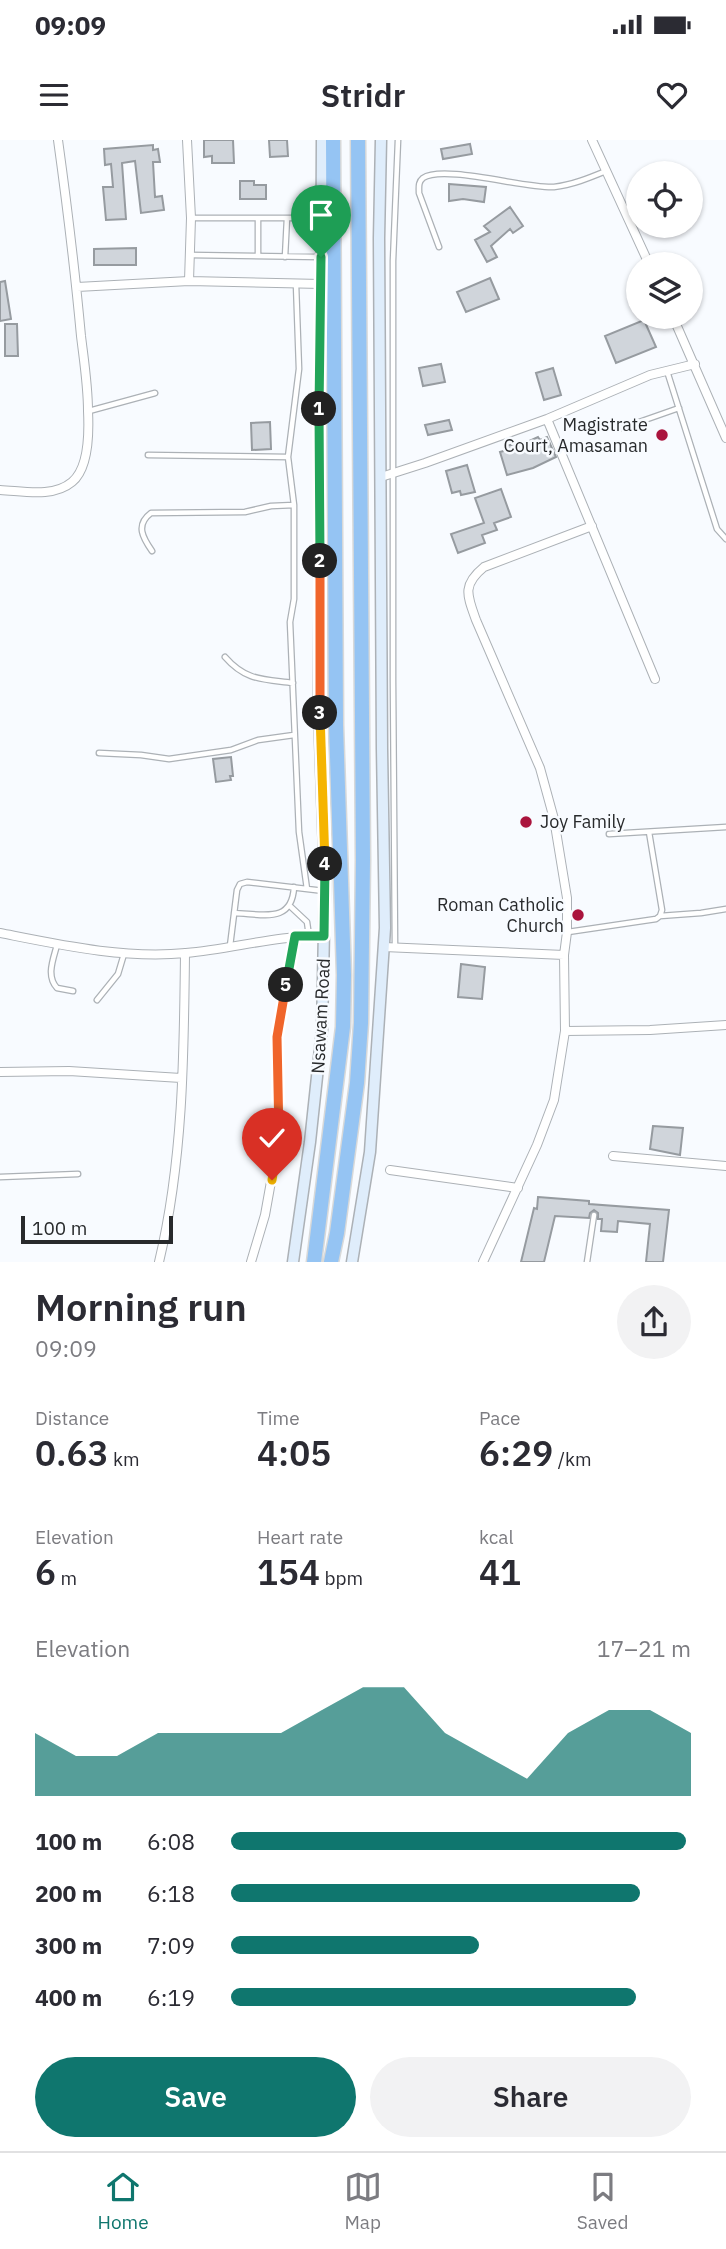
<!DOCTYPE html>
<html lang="en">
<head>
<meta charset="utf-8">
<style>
  :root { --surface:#fff; --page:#f2f2f3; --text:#2b2b33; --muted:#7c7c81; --line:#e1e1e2; --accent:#0f766e }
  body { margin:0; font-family:"IBM Plex Sans",sans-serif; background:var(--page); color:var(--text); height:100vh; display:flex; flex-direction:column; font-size:26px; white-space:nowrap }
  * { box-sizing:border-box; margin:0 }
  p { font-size:23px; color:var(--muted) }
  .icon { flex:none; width:38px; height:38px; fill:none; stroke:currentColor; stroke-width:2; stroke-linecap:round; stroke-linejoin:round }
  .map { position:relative; height:1122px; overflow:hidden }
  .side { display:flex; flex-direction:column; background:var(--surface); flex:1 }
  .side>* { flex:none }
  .tools { position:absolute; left:626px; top:21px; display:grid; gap:14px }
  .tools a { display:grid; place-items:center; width:77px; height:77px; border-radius:50%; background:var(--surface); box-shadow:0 2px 5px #0004; font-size:35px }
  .scale { position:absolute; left:21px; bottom:18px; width:152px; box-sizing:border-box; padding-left:7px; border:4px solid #282a2c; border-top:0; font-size:19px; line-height:24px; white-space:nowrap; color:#282a2c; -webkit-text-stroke:5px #f8fbff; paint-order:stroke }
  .pin { position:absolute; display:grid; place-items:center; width:60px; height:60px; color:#fff; margin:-72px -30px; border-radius:50% 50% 50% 0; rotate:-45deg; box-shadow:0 0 7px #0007 }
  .pin .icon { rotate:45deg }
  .km { position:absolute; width:35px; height:35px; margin:-18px; border-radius:50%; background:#222; color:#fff; font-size:19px; line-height:35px; text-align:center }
  .round { display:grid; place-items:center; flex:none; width:74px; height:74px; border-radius:37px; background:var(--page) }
  .headline { display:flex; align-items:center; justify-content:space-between; height:119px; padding:0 35px }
  h1 { font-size:38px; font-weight:600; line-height:52px }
  .stats { display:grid; grid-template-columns:repeat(3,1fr); gap:10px; height:119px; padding:7px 35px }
  .stats div { display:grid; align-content:center }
  .stats b { font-size:35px; font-weight:600 }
  .stats small { font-size:19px; font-weight:400 }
  .stats p { font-size:19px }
  .chart { height:196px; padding:14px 35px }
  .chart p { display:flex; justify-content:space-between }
  .chart svg { width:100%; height:126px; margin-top:7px; fill:var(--accent); opacity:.7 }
  .button { display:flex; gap:14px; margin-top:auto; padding:14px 35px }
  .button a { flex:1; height:80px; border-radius:42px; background:var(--accent); color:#fff; font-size:28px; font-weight:600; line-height:80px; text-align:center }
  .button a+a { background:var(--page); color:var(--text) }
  ul { padding:0 35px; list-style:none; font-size:23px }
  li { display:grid; grid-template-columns:112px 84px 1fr; align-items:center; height:52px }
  li i { height:18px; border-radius:9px; background:var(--accent) }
  .status { display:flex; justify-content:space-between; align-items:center; height:49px; padding:0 35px; background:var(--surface); direction:ltr }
  .status svg { height:19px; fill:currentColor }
  header { display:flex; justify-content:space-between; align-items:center; height:91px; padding:0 35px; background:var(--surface); font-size:32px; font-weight:600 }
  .tabs { display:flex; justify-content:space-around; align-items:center; height:98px; border-top:2px solid var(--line); background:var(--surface); font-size:19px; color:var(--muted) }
  .tabs a { display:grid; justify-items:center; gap:4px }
  .tabs .on { color:var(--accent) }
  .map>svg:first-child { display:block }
  .building { fill:#d0d5db; stroke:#969ba0; stroke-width:2 }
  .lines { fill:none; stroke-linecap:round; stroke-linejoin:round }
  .lane-casing { stroke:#acb1b6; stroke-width:7 }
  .street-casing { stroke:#acb1b6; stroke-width:10 }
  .secondary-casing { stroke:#acb1b6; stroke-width:13 }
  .highway-casing { stroke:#d8d9d9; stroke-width:17 }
  .lane { stroke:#fff; stroke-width:4.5 }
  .street { stroke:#fff; stroke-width:8 }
  .secondary { stroke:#dfedfb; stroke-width:10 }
  .highway { stroke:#95c4f3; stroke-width:14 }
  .split-1-casing { stroke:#fff; stroke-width:14 }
  .split-2-casing { stroke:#fff; stroke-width:14 }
  .split-3-casing { stroke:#fff; stroke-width:14 }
  .split-4-casing { stroke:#fff; stroke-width:14 }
  .split-5-casing { stroke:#fff; stroke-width:14 }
  .split-6-casing { stroke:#fff; stroke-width:14 }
  .split-7-casing { stroke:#fff; stroke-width:14 }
  .split-1 { stroke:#22a559; stroke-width:9 }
  .split-2 { stroke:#22a559; stroke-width:9 }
  .split-3 { stroke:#f0652b; stroke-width:9 }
  .split-4 { stroke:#f5b400; stroke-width:9 }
  .split-5 { stroke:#22a559; stroke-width:9 }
  .split-6 { stroke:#f0652b; stroke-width:9 }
  .split-7 { stroke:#f5b400; stroke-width:9 }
  .poi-dot { fill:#aa143d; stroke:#f8fbff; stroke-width:2.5 }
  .labels { text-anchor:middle; stroke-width:5; stroke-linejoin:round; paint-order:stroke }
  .poi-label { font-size:18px; fill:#282a2c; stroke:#f8fbff; text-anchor:end }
  .street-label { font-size:18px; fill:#282a2c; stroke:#f8fbff }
</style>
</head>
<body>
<div class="status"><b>09:09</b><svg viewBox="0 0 49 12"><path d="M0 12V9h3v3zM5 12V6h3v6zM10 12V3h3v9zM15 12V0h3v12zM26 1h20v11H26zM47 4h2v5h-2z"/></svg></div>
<header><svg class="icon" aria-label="menu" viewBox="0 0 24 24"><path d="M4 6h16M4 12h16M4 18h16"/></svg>Stridr<svg class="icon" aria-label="heart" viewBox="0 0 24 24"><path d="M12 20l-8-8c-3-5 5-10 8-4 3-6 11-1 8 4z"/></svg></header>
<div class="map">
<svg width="726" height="1122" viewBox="0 0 726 1122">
  <rect width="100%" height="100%" fill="#f8fbff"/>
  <path class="building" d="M 204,0 L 233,0 L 234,23 L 212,23 L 212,16 L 204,17 Z
    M 269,0 L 287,0 L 288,16 L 270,17 Z
    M 470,4 L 472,14 L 443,19 L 441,9 Z
    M 153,5 L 153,10 L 158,9 L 160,22 L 153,22 L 155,57 L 162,56 L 164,70 L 141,73 L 135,21 L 122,23 L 126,79 L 106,80 L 103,47 L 113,47 L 111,24 L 105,25 L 104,9 Z
    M 240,41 L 254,41 L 254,45 L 266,45 L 266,59 L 240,59 Z
    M 449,44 L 486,47 L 484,62 L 463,59 L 449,61 Z
    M 510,67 L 523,86 L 513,93 L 510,89 L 491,106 L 497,117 L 487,122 L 475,100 L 490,92 L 484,86 Z
    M 136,108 L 136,125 L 94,125 L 94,109 Z
    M 490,138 L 499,159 L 466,172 L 457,152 Z
    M 5,141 L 11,179 L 0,181 L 0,142 Z
    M 644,180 L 656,207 L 616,223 L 605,196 Z
    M 5,184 L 17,184 L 18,216 L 5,216 Z
    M 441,224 L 445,242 L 423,246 L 419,228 Z
    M 553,228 L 561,255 L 544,260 L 536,233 Z
    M 449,280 L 452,290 L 428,295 L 425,285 Z
    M 270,282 L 271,309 L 252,310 L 251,283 Z
    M 538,297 L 540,300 L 547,297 L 556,317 L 533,328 L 507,335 L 500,312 L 507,310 L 505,306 L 515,304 L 516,307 Z
    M 467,325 L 475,352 L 461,355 L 460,351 L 452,353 L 446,331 Z
    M 501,349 L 511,377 L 494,383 L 497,390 L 482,395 L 485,403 L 458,413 L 451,394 L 484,383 L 475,358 Z
    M 231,617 L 233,636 L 230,636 L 231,640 L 216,642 L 213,619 Z
    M 461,824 L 485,827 L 482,859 L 458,857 Z
    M 653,986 L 683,988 L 680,1015 L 650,1009 Z
    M 538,1057 L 589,1061 L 589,1064 L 669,1070 L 663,1122 L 646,1122 L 650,1084 L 618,1081 L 617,1092 L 601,1091 L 602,1079 L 598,1079 L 598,1073 L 594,1070 L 590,1073 L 589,1078 L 555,1076 L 544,1122 L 521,1122 L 534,1068 L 537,1069 Z"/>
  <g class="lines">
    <defs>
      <path id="lane" d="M 191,78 L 319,78
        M 439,107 L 419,53 C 419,47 418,42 423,38 C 443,24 527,49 554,47 C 572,45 589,38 606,31
        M 190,115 L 321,117
        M 258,116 L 258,78
        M 285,117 L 287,78
        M 296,144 L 299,229 L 288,317 L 294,365 L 294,459 L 290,482 L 299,692 L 307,749
        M 667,231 L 717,389 L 726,399
        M 89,271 L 155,253
        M 622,288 L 679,268
        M 148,315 L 288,317
        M 152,411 C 143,398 135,385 151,373 L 245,372 L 271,366 L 294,365
        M 225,517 C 246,541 263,539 293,543
        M 99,613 L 141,615 L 169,619 L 231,610 L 258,600 L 294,595
        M 609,694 L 726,687
        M 291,767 L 307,782 L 309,796
        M 234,773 C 263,774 292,784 294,747
        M 660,776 L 701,773 L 726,769
        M 568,792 L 656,779 L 660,776 L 662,770 L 649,692
        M 57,805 C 53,820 46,836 57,848 L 73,851
        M 230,806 L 237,750 L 240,744 L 247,742 L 324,751
        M 395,806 L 393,540 L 393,121 L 398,0
        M 97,860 L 118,834 L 124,814
        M 0,1037 L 78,1034
        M 587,1122 L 594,1075"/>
      <path id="street" d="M 187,0 L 191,78 L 189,141
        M 592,0 L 649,124
        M 77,147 L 189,141 L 321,144
        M 673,177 L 726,298
        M 547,279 L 655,539
        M 381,337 L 425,323 L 547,279 L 650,235 L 695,224
        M 0,350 C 23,351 53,358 72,342 C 89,328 89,291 88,271 C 88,246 84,221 81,196 C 75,131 67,65 58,0
        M 0,793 C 61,805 124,819 186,813 C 233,809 277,795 324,796
        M 384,807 L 564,815
        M 565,891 L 650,890 L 726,885
        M 0,932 L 69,931 L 181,938
        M 613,1016 L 726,1026
        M 390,1030 L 518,1048
        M 159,1122 C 183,1022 184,916 185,813
        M 251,1122 L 265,1075 L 279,997 L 277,897 L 295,796
        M 483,1122 L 537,1005 L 554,960 L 565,891 L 564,815 L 567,792 L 567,758 L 554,679 L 540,628 L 476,480 C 467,455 462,445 484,427 L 592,386"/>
      <path id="secondary" d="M 293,1122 L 310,1002 L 322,890 L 325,740 L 319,570 L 322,0
        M 352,1122 L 370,1012 L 385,788 L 382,609 L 379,98 L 381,0"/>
      <path id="highway" d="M 314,1122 L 343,887 L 344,835 L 336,585 L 333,0
        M 331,1122 L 337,1093 L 357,943 L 361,883 L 363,720 L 358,0"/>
    </defs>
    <use href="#lane" class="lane-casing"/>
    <use href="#street" class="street-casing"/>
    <use href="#secondary" class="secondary-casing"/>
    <use href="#highway" class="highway-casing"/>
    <use href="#lane" class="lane"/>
    <use href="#street" class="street"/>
    <use href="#secondary" class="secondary"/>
    <use href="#highway" class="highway"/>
  </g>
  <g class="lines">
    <defs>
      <path id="split-1" d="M 319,269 L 321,117"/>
      <path id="split-2" d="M 319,269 L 320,421"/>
      <path id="split-3" d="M 320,573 L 320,421"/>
      <path id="split-4" d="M 320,573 L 325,724"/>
      <path id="split-5" d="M 286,845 L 295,796 L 324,796 L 325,724"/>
      <path id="split-6" d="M 279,996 L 277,897 L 286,845"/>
      <path id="split-7" d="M 272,1040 L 279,996"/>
    </defs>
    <use href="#split-1" class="split-1-casing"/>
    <use href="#split-2" class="split-2-casing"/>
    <use href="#split-3" class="split-3-casing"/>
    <use href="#split-4" class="split-4-casing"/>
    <use href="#split-5" class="split-5-casing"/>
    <use href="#split-6" class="split-6-casing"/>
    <use href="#split-7" class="split-7-casing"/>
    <use href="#split-1" class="split-1"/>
    <use href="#split-2" class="split-2"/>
    <use href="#split-3" class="split-3"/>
    <use href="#split-4" class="split-4"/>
    <use href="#split-5" class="split-5"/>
    <use href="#split-6" class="split-6"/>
    <use href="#split-7" class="split-7"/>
  </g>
  <g class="poi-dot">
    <circle cx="662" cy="295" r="7"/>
    <circle cx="526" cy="682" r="7"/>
    <circle cx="578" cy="775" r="7"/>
  </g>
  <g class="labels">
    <g class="poi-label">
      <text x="648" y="291">Magistrate<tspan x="648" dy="21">Court, Amasaman</tspan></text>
      <text x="540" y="688" text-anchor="start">Joy Family</text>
      <text x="564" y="771">Roman Catholic<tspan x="564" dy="21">Church</tspan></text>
    </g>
    <g class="street-label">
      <text transform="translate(321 876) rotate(-87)" y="6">Nsawam Road</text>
    </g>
  </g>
</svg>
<div class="tools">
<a><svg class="icon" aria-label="locate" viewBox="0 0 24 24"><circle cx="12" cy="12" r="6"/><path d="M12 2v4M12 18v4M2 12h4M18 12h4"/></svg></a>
<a><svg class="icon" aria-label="layers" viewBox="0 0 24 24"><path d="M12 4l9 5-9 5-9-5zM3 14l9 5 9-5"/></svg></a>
</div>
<div class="scale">100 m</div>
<div class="pin" style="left:321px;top:117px;background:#1e9e55"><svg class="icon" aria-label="arrive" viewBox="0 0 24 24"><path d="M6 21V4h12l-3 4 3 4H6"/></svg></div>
<div class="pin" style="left:272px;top:1040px;background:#d93025"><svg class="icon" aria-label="check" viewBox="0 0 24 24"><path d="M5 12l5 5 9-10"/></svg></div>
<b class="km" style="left:319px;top:269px">1</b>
<b class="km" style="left:320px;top:421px">2</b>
<b class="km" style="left:320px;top:573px">3</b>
<b class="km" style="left:325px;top:724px">4</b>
<b class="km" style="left:286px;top:845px">5</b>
</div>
<section class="side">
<div class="headline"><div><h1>Morning run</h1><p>09:09</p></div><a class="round"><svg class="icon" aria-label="share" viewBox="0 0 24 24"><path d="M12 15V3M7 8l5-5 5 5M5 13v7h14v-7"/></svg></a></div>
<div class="stats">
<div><p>Distance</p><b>0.63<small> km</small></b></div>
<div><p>Time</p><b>4:05</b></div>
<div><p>Pace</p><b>6:29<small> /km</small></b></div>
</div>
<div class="stats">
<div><p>Elevation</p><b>6<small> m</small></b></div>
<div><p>Heart rate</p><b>154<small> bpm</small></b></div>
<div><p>kcal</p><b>41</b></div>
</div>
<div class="chart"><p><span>Elevation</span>17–21 m</p>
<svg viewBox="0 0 160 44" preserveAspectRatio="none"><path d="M0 44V22L10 30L20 30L30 22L40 22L50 22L60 22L70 14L80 6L90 6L100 22L110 30L120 38L130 22L140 14L150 14L160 22V44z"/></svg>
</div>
<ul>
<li><b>100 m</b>6:08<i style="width:99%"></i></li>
<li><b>200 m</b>6:18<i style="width:89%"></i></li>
<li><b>300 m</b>7:09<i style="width:54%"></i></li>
<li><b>400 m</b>6:19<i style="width:88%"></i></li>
</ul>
<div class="button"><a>Save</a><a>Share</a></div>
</section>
<nav class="tabs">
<a class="on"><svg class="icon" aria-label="home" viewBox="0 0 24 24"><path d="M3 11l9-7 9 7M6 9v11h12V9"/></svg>Home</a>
<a><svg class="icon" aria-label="map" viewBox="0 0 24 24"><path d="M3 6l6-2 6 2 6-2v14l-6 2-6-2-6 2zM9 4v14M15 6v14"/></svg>Map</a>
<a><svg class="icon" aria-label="saved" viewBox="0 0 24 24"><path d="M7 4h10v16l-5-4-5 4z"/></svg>Saved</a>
</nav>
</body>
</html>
